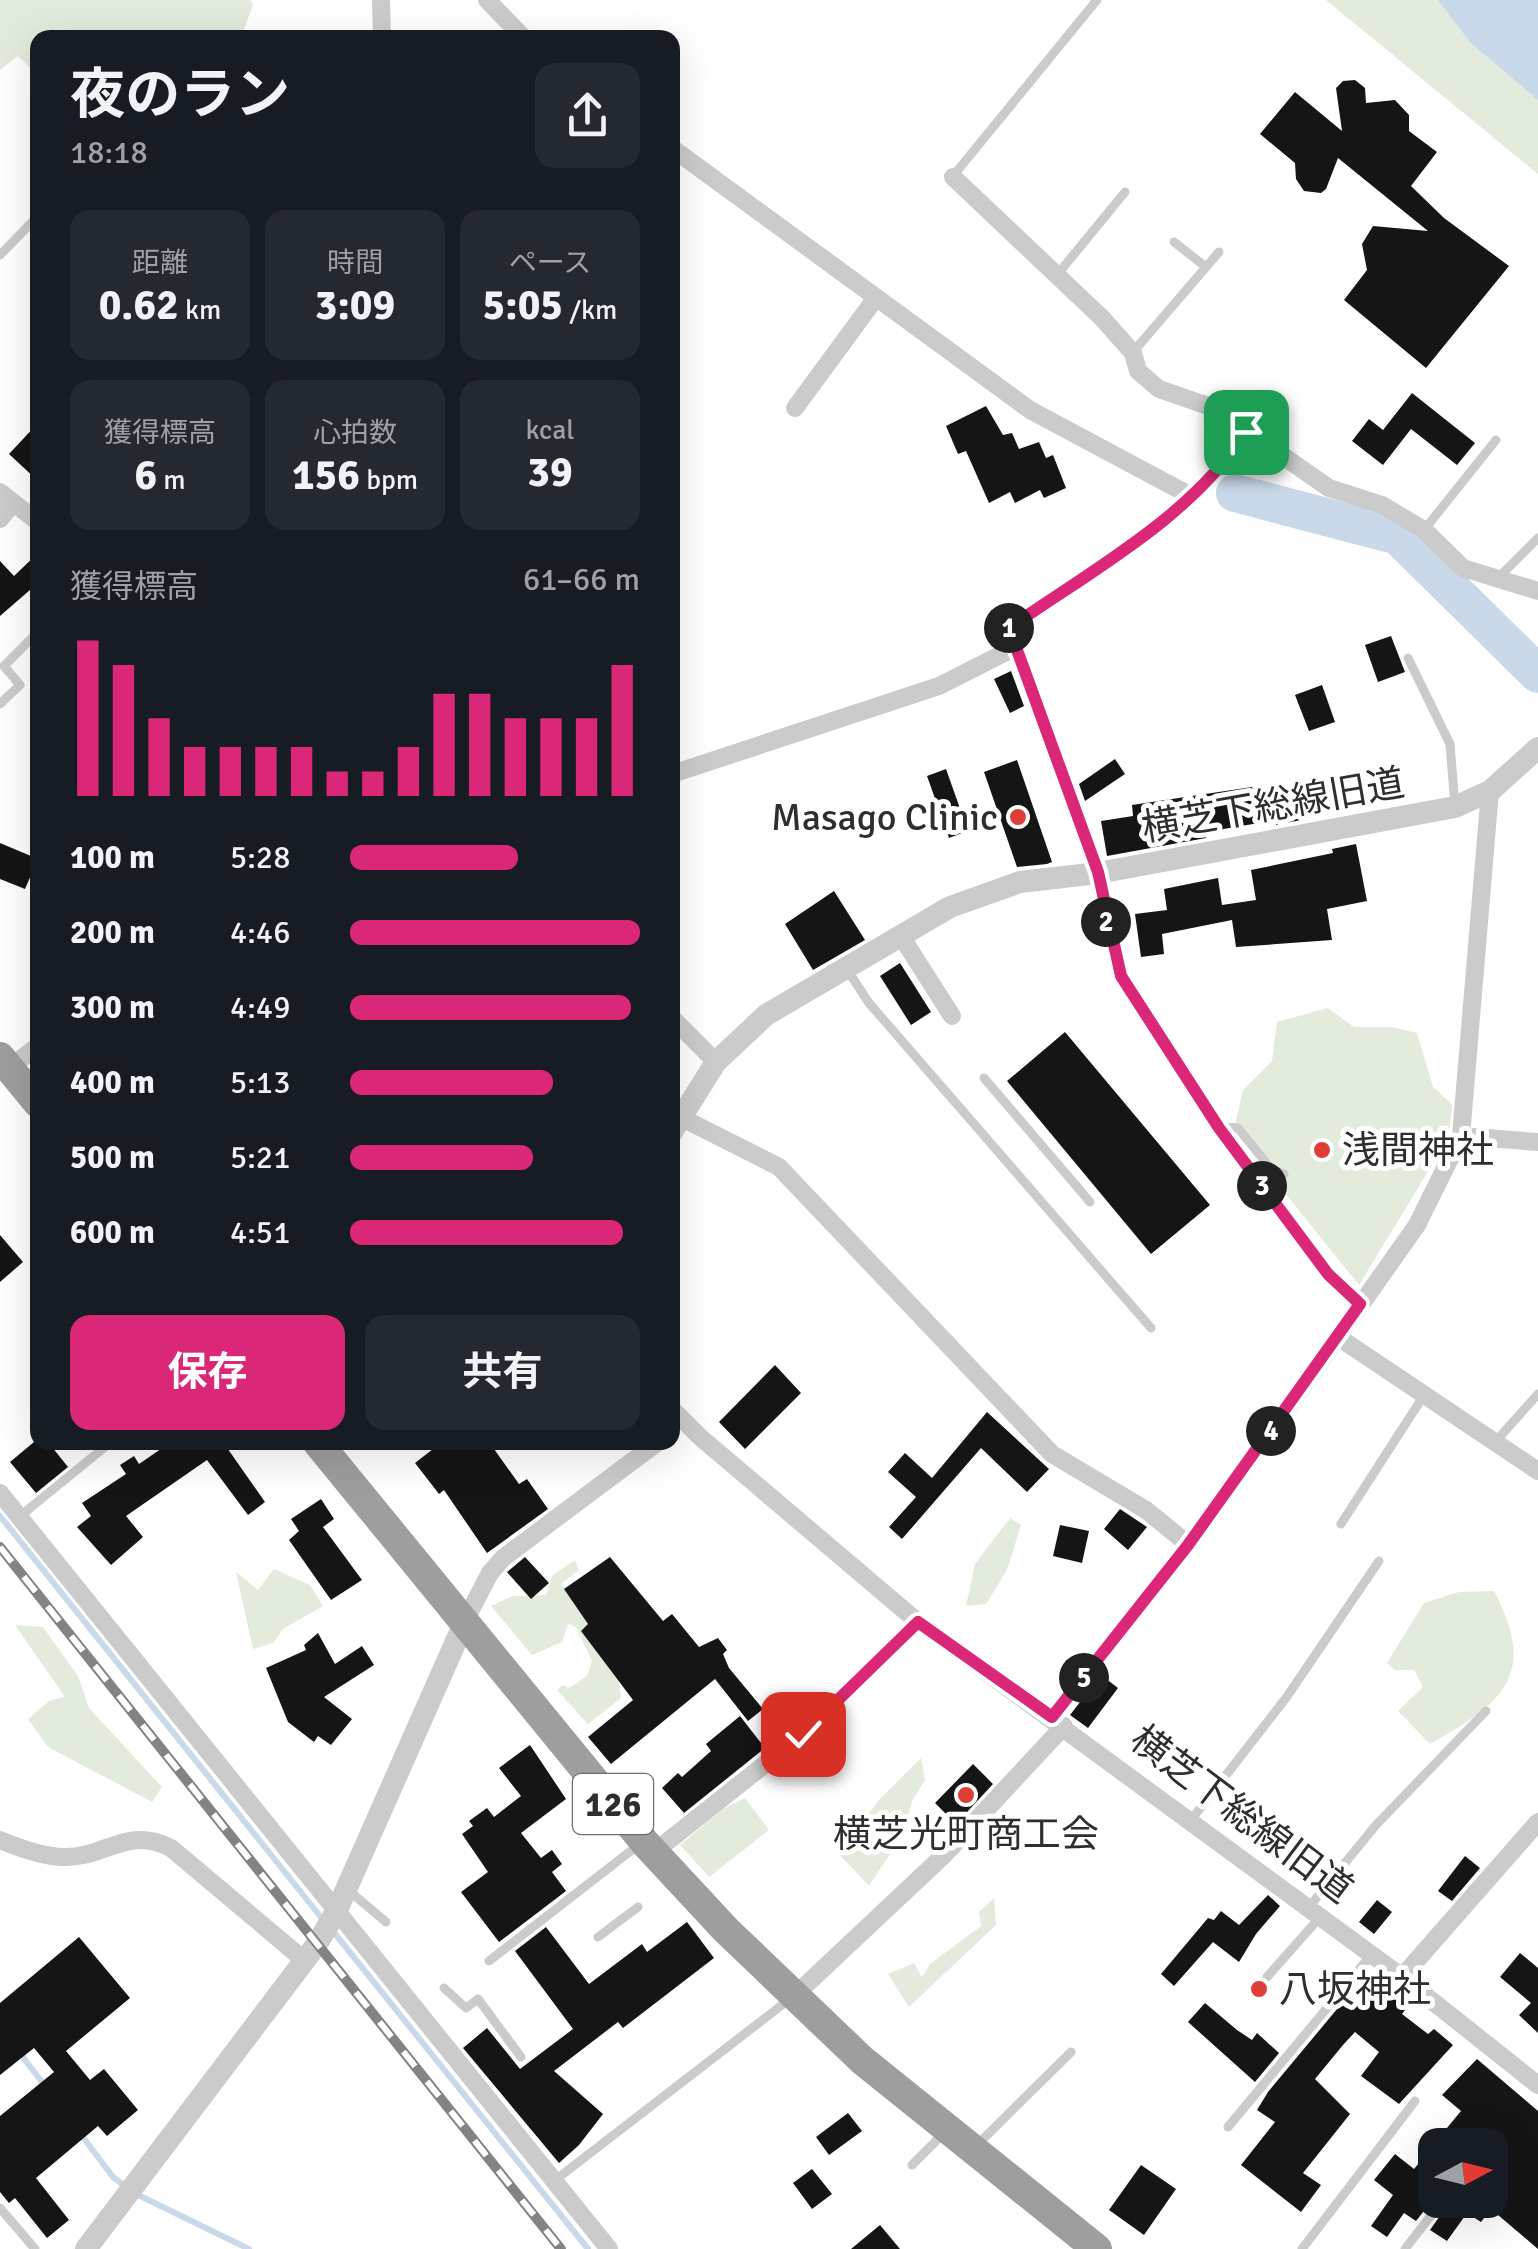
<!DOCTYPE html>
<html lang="ja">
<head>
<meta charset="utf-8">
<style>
  :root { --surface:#171b24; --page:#242831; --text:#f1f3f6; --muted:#9ea1a6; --accent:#db2777 }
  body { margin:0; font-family:Signika,"Noto Sans JP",sans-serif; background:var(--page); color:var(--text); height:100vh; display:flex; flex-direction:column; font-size:38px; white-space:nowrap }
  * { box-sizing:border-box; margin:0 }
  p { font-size:32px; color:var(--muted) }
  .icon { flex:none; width:55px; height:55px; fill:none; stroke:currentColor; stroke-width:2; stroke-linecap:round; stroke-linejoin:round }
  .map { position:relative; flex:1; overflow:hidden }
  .panel { position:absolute; left:30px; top:30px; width:650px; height:1420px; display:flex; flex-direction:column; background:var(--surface); border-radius:20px; box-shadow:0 10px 40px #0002 }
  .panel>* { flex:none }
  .needle { width:65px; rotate:83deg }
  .fabs { position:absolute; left:1418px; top:2128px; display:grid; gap:20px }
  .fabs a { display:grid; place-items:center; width:90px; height:90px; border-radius:20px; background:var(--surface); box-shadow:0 10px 40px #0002; font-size:50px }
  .pin { position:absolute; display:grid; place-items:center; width:85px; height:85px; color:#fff; margin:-42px; border-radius:20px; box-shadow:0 5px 15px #0006 }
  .km { position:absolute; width:50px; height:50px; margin:-25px; border-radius:50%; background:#222; color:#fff; font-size:28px; line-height:50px; text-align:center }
  .round { display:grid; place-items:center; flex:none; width:105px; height:105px; border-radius:20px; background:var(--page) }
  .overview { display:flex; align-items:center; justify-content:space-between; height:170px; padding:0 40px }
  h1 { font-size:55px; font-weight:700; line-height:75px }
  .figures { display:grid; grid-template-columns:repeat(3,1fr); gap:15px; height:170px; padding:10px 40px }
  .figures div { display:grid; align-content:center; border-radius:20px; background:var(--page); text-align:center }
  .figures b { font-size:42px; font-weight:700 }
  .figures small { font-size:28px; font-weight:400 }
  .figures p { font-size:28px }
  .chart { height:280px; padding:20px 40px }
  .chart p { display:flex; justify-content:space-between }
  .chart svg { width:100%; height:180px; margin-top:10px; stroke:var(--accent); stroke-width:6 }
  .action { display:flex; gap:20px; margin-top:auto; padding:20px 40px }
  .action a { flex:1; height:115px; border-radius:20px; background:var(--accent); color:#fff; font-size:40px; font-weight:700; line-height:115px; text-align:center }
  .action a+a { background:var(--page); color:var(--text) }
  ul { padding:0 40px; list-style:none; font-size:32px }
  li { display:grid; grid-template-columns:160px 120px 1fr; align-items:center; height:75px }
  li i { height:25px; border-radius:12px; background:var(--accent) }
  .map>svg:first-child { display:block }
  .green { fill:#e2ebdc }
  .water { fill:#c9d9ea }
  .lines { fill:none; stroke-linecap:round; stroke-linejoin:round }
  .stream { stroke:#c9d9ea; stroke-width:6 }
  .river { stroke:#c9d9ea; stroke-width:38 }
  .building { fill:#151515 }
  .service { stroke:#cbcbcb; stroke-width:9 }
  .minor { stroke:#cbcbcb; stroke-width:18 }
  .tertiary { stroke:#cbcbcb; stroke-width:22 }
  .trunk { stroke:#9e9e9e; stroke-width:30 }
  .rail-casing { stroke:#838383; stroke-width:10 }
  .rail { stroke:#fff; stroke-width:6; stroke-dasharray:19; stroke-linecap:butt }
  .route-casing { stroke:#fff; stroke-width:20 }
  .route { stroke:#db2777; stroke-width:12 }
  .poi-dot { fill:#de3e37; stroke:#fff; stroke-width:4 }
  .labels { text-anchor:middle; stroke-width:10; stroke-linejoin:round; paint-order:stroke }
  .shield { fill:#fff; stroke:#6d6d6d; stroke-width:2.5 }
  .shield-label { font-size:35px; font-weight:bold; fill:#2e2e2e }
  .street-label { font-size:38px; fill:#2e2e2e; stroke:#fff }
  .poi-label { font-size:38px; fill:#2e2e2e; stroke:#fff; text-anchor:start }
</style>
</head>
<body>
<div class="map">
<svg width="1538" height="2249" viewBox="0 0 1538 2249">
  <rect width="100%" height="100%" fill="#fff"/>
  <path class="green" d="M 0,0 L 250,0 L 253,5 L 241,37 L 185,37 L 180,32 L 172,38 L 38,38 L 37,75 L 18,56 L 0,70 Z
    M 1326,0 L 1538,0 L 1538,174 Z
    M 1328,1008 L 1354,1027 L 1392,1027 L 1417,1033 L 1433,1087 L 1452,1104 L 1449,1137 L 1359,1285 L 1234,1130 L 1243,1090 L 1272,1061 L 1277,1022 Z
    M 1010,1518 L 1021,1525 L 1007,1570 L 986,1604 L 966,1606 L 975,1564 Z
    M 575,1560 L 579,1570 L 561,1584 C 594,1619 617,1648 621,1698 L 588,1724 L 557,1690 L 563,1685 L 569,1688 L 587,1676 L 592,1661 L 576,1627 L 568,1624 L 562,1642 L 532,1655 L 491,1606 L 513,1596 L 546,1595 L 552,1576 Z
    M 274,1569 L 310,1585 L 323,1606 L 283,1629 L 273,1643 L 253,1649 L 236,1572 L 258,1590 Z
    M 1494,1591 C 1538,1675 1504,1702 1430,1744 L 1398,1711 L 1423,1687 L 1414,1670 L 1395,1670 L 1387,1663 L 1424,1603 L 1459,1592 Z
    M 15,1625 L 43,1627 L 78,1676 L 89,1708 L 162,1787 L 152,1802 L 48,1747 L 28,1719 L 49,1701 L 65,1697 Z
    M 921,1758 L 925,1780 L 912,1801 L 903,1834 L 869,1886 L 839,1854 L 878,1801 Z
    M 745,1798 L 769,1830 L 709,1877 L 680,1845 L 723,1809 Z
    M 994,1898 L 996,1925 L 909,2007 L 888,1974 L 914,1963 L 922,1977 L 930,1964 L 981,1926 L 979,1912 Z"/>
  <path class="water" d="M 1438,0 L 1538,0 L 1538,100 L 1470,42 Z"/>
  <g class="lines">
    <path class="stream" d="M 0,1516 L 324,1921
      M 332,1930 L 588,2249
      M 19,2052 L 45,2086
      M 79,2132 L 113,2177 L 126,2187
      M 136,2194 L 249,2249"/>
    <path class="river" d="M 1235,493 L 1398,536 L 1538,674"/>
  </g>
  <path class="building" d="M 1355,80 L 1365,88 L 1366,103 L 1395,100 L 1409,115 L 1409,131 L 1437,152 L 1411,186 L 1444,218 L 1509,266 L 1426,368 L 1344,300 L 1367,270 L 1362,244 L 1373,226 L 1428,231 L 1338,158 L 1326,189 L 1321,193 L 1304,191 L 1296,179 L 1295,163 L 1260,134 L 1295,92 L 1342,131 L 1336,88 L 1343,81 Z
    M 1412,393 L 1475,443 L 1457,465 L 1411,429 L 1383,465 L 1352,441 L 1369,419 L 1383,430 Z
    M 986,406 L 1003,435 L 1012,433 L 1019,449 L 1039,442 L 1046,458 L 1053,455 L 1066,488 L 1044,498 L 1040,490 L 1015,503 L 1010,492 L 989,503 L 966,451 L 958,454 L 946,426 Z
    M 38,423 L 38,481 L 9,454 Z
    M 38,553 L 38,583 L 0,616 L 0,561 L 14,576 Z
    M 1391,636 L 1405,672 L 1378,682 L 1365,645 Z
    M 1011,671 L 1024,706 L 1010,713 L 994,679 Z
    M 1322,685 L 1335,722 L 1309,731 L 1295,695 Z
    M 1115,759 L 1125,774 L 1085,801 L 1079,784 Z
    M 1017,760 L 1052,862 L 1047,864 L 1017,867 L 984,772 Z
    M 946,769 L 968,831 L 949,838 L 927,776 Z
    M 1252,787 L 1254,795 L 1295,787 L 1301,820 L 1276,825 L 1276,820 L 1206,832 L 1206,838 L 1107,856 L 1101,821 L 1133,816 L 1132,805 Z
    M 0,843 L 38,859 L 25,889 L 0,879 Z
    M 1356,844 L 1367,901 L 1327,909 L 1332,940 L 1236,947 L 1232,920 L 1162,934 L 1164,954 L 1141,957 L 1135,914 L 1167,910 L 1164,889 L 1218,878 L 1222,905 L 1256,900 L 1251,870 L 1333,853 L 1332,849 Z
    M 834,891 L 865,940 L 813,970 L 785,924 Z
    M 900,963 L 931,1012 L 911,1025 L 880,976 Z
    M 1065,1032 L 1210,1205 L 1151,1254 L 1007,1081 Z
    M 0,1235 L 23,1262 L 0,1282 Z
    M 775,1365 L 801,1393 L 745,1449 L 719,1422 Z
    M 987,1412 L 1049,1469 L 1027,1492 L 981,1448 L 902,1539 L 889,1527 L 916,1497 L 888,1472 L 905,1453 L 932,1478 Z
    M 34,1442 L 48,1442 L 68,1467 L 36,1493 L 10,1462 Z
    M 171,1442 L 223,1442 L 265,1502 L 248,1515 L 207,1460 L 126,1516 L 143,1537 L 111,1565 L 77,1527 L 91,1516 L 82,1503 L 126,1474 L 120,1465 L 134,1456 L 139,1464 Z
    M 442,1442 L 489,1442 L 519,1484 L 527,1479 L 548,1509 L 487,1553 L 444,1490 L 439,1494 L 415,1463 Z
    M 321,1499 L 334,1519 L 323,1527 L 362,1580 L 331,1600 L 289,1540 L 299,1531 L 291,1519 Z
    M 1120,1509 L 1147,1527 L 1128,1550 L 1104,1529 Z
    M 1060,1525 L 1089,1531 L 1082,1563 L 1053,1556 Z
    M 525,1557 L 549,1583 L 531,1599 L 507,1572 Z
    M 610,1557 L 663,1621 L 672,1614 L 699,1647 L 718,1638 L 727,1650 L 723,1654 L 729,1668 L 763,1709 L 748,1721 L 715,1679 L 611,1764 L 588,1737 L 633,1700 L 581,1631 L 588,1624 L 564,1589 Z
    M 318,1633 L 335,1664 L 362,1646 L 374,1665 L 324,1697 L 352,1719 L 331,1745 L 318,1736 L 314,1742 L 288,1722 L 266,1668 L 306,1650 L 304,1645 Z
    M 1101,1675 L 1118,1688 L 1088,1728 L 1070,1715 Z
    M 740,1716 L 765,1748 L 684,1813 L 662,1788 L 678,1773 L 682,1777 L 711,1751 L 706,1744 Z
    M 530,1745 L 566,1799 L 521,1833 L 541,1858 L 552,1850 L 562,1864 L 552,1872 L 566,1891 L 499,1942 L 461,1892 L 488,1872 L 462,1834 L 473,1826 L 469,1821 L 487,1808 L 494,1817 L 521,1796 L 499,1768 Z
    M 973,1764 L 993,1784 L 956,1824 L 935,1803 Z
    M 1465,1856 L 1480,1868 L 1452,1901 L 1438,1891 Z
    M 1268,1895 L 1280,1906 L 1256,1934 L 1239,1962 L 1213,1942 L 1174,1986 L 1161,1974 L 1208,1918 L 1214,1920 L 1221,1911 L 1239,1925 Z
    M 1377,1900 L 1392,1912 L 1374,1934 L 1359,1922 Z
    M 687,1922 L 714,1958 L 623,2028 L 618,2022 L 554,2071 L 603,2114 L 579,2145 L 559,2163 L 463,2048 L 487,2028 L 520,2069 L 573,2029 L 515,1951 L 546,1927 L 589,1984 L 642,1944 L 647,1952 Z
    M 79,1937 L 130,1998 L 66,2051 L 90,2080 L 104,2069 L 138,2110 L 107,2136 L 98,2126 L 36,2178 L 69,2220 L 47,2238 L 15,2198 L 9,2203 L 0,2192 L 0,2116 L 54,2072 L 34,2048 L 0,2075 L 0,2003 Z
    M 1520,1953 L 1538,1968 L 1538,2033 L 1519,2015 L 1531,2003 L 1500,1977 Z
    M 1367,1973 L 1408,2006 L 1402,2014 L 1428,2034 L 1434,2029 L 1453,2045 L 1399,2104 L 1361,2076 L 1379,2052 L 1355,2032 L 1343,2045 L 1315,2079 L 1350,2114 L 1303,2173 L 1321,2185 L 1301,2212 L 1241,2165 L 1275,2122 L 1257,2110 L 1268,2092 Z
    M 1205,2003 L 1237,2030 L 1252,2040 L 1257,2033 L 1279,2053 L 1255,2082 L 1188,2022 Z
    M 1477,2059 L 1538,2111 L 1538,2249 L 1491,2209 L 1481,2222 L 1467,2213 L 1447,2241 L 1430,2230 L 1451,2200 L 1490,2200 L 1490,2145 L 1469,2145 L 1460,2137 L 1454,2144 L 1442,2134 L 1461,2111 L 1442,2095 Z
    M 848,2113 L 862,2131 L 829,2155 L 816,2137 Z
    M 1435,2144 L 1435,2197 L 1416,2221 L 1404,2213 L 1387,2237 L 1371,2226 L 1393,2195 L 1374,2180 L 1395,2154 L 1414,2169 Z
    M 1141,2165 L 1176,2189 L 1144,2235 L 1109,2210 Z
    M 812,2169 L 832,2194 L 812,2209 L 793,2183 Z
    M 880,2225 L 900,2249 L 851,2249 Z"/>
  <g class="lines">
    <path class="service" d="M 953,176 L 1097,0
      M 1174,242 L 1206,267
      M 0,255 L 38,216
      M 1057,275 L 1125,192
      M 1133,352 L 1219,252
      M 1424,530 L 1496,440
      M 1498,578 L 1538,538
      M 1408,658 L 1450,744 L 1455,806
      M 0,704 L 20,685 L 4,666 L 38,632
      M 846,968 L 869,1003 L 1151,1328
      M 984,1078 L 1090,1202
      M 1221,1127 L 1238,1128 L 1271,1169 L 1284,1174
      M 1495,1442 L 1538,1394
      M 19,1517 L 111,1442
      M 1341,1524 L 1424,1395
      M 1191,1820 L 1286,1698 L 1379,1561
      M 348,1890 L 386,1922
      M 1309,1907 L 1376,1825 L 1486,1711
      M 598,1937 L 638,1907
      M 489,1961 L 641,1843
      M 1267,1977 L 1321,1916
      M 444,1988 L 466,2008 L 478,1999 L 521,2057
      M 1228,2127 L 1372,1954
      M 977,2145 L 1071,2052
      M 912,2165 L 943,2134
      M 554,2181 L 791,1998
      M 0,2208 L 35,2249
      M 1302,2249 L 1415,2101
      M 1405,2249 L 1443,2200"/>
    <path class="minor" d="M 381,0 L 382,38
      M 487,0 L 524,38
      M 672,148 L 1030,410 L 1191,496
      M 953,177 L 1102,318 L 1133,353 L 1138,371 L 1159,389 L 1214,408 L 1329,488 L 1382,505 L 1424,530 L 1463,568 L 1538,591
      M 795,408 L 875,299
      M 1246,432 C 1190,518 1091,570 1009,628 L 1098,873 L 1121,976 L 1219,1128 L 1328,1274 L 1360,1304
      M 0,492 L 38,522
      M 0,519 L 13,503
      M 672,774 L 939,686 L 1016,647
      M 901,936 L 952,1016
      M 672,1018 L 716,1062
      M 4,1072 L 38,1046
      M 682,1118 L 779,1167 L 1052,1454 L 1146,1510 L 1189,1545
      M 1461,1136 L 1538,1142
      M 1338,1337 L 1538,1471
      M 672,1409 L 700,1437 L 918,1622 L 1402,1977 L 1538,2085
      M 0,1493 L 609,2249
      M 465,1621 L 490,1573 L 503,1558 L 658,1442
      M 1052,1717 L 1189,1545 L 1338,1337 L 1417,1225 L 1461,1136 L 1490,791
      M 0,1840 C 19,1848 42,1856 62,1857 C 105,1859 126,1825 171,1848 L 304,1960
      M 653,1853 L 803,1734 L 918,1622
      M 1402,1977 L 1538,1822
      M 793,1997 L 943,1856 L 1064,1726"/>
    <path class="tertiary" d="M 672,1132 L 716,1062 L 766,1015 L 950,907 L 1020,882 L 1098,873 L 1455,807 L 1490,791 L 1538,748
      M 86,2249 L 317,1944 L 337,1910 L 465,1621"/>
    <path class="trunk" d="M 0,1057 L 38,1103
      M 317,1442 L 646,1844 L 726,1930 L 862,2060 L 1097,2249"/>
    <defs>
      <path id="rail" d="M 0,1547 L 561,2249"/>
    </defs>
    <use href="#rail" class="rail-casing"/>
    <use href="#rail" class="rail"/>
  </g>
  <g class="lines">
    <defs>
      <path id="route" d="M 803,1734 L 918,1622 L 1052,1717 L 1188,1545 L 1360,1304 L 1328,1274 L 1219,1128 L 1121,976 L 1098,872 L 1009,628 C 1092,570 1190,518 1246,432"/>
    </defs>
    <use href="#route" class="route-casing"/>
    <use href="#route" class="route"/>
  </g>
  <g class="poi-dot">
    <circle cx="1018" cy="817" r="10"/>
    <circle cx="1322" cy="1150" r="10"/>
    <circle cx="966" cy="1795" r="10"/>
    <circle cx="1259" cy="1989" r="10"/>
  </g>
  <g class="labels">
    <rect class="shield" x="573" y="1774" width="80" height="60" rx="8"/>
    <g class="shield-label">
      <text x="613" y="1816">126</text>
    </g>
    <g class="street-label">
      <text transform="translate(1273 805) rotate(-10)" y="13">横芝下総線旧道</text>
      <text transform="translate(1242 1814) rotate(37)" y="13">横芝下総線旧道</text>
    </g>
    <g class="poi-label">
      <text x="998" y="830" text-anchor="end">Masago Clinic</text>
      <text x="1342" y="1163">浅間神社</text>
      <text x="966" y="1847" text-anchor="middle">横芝光町商工会</text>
      <text x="1279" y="2002">八坂神社</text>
    </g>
  </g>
</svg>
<div class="fabs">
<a><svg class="needle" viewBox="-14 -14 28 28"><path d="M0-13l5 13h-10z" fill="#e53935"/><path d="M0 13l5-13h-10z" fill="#9ea1a6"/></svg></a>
</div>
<div class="pin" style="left:1246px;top:432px;background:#1e9e55"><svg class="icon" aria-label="arrive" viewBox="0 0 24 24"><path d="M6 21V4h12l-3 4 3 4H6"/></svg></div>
<div class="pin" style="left:803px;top:1734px;background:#d93025"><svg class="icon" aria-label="check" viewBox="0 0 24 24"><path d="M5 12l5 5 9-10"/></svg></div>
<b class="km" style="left:1009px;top:628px">1</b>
<b class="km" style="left:1106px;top:922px">2</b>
<b class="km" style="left:1262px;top:1186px">3</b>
<b class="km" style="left:1271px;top:1431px">4</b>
<b class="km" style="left:1084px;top:1678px">5</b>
<section class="panel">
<div class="overview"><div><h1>夜のラン</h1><p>18:18</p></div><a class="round"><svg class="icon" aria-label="share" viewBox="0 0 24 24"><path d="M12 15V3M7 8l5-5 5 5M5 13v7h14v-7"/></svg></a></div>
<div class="figures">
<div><p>距離</p><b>0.62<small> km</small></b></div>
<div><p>時間</p><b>3:09</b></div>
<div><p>ペース</p><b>5:05<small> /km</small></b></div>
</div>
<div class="figures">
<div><p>獲得標高</p><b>6<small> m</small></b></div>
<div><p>心拍数</p><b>156<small> bpm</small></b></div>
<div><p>kcal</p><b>39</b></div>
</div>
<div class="chart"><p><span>獲得標高</span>61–66 m</p>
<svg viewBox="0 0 160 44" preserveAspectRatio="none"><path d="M5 44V6M15 44V12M25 44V25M35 44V32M45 44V32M55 44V32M65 44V32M75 44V38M85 44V38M95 44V32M105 44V19M115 44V19M125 44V25M135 44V25M145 44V25M155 44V12"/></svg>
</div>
<ul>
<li><b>100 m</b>5:28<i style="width:58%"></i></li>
<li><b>200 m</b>4:46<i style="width:100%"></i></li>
<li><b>300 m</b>4:49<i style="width:97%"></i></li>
<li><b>400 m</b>5:13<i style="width:70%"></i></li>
<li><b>500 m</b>5:21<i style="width:63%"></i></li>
<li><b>600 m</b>4:51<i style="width:94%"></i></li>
</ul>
<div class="action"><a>保存</a><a>共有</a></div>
</section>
</div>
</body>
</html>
